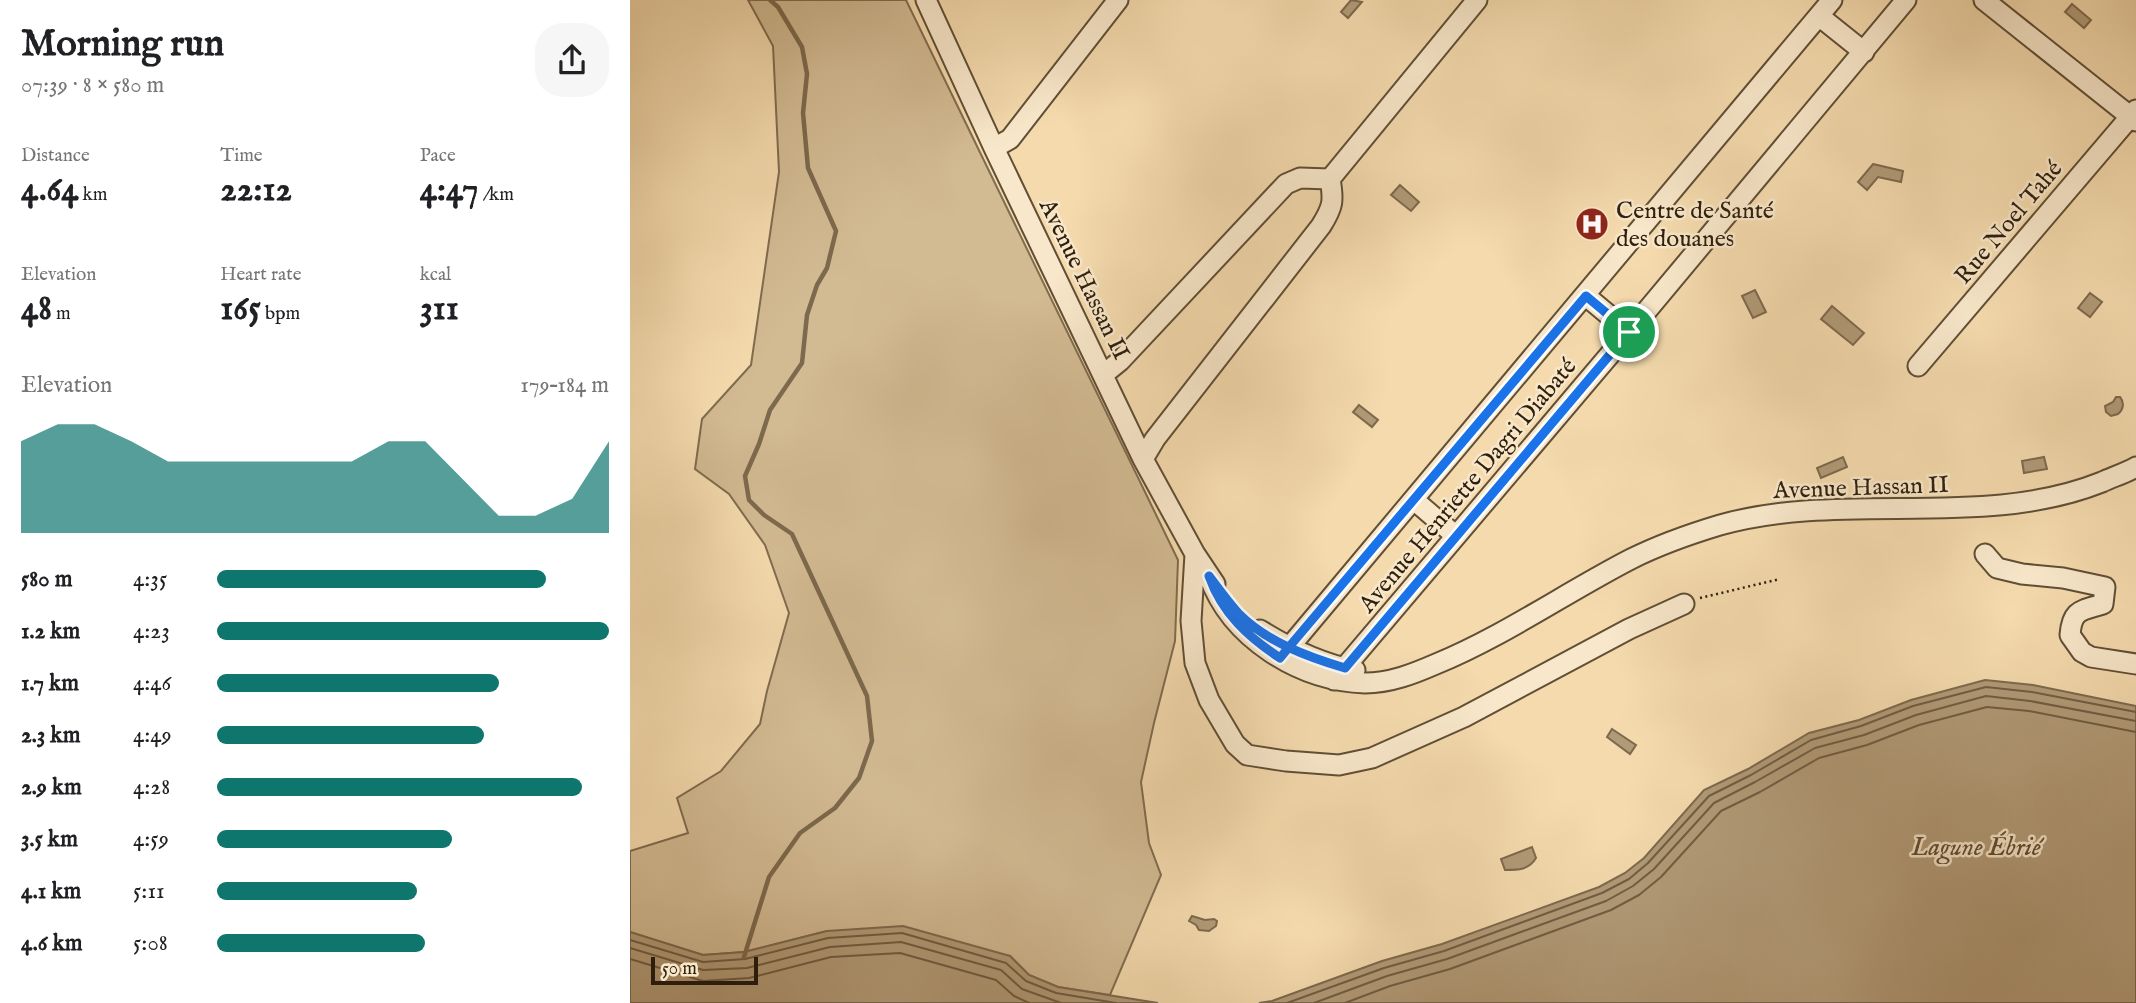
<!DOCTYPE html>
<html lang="en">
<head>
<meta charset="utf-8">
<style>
  :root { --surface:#fff; --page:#f6f6f6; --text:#202124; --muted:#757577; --accent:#0f766e }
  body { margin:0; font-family:"IM FELL English",serif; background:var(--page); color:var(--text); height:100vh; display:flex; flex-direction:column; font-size:26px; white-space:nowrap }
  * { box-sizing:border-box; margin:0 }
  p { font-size:23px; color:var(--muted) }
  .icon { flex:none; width:38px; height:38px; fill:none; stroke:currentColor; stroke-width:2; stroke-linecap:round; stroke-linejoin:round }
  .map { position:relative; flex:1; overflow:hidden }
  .details { display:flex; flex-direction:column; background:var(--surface); width:630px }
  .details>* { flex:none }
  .scale { position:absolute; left:21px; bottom:18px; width:107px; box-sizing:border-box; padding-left:7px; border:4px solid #2e1f0d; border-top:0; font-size:19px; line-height:24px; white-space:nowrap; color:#2e1f0d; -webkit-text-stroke:5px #f8e7ca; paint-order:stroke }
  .pin { position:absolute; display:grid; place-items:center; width:60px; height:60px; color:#fff; margin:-30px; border:4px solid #fff; border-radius:50%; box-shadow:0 2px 7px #0007 }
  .round { display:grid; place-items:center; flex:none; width:74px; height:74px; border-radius:28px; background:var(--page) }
  .overview { display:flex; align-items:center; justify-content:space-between; height:119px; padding:0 21px }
  h1 { font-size:38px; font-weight:700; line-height:52px }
  .stats { display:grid; grid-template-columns:repeat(3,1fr); gap:10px; height:119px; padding:7px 21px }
  .stats div { display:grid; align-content:center }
  .stats b { font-size:35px; font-weight:700 }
  .stats small { font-size:19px; font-weight:400 }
  .stats p { font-size:19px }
  .chart { height:196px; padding:14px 21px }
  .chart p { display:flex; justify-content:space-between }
  .chart svg { width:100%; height:126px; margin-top:7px; fill:var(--accent); opacity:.7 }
  ul { padding:0 21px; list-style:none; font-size:23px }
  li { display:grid; grid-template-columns:112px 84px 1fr; align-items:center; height:52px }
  li i { height:18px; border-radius:9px; background:var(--accent) }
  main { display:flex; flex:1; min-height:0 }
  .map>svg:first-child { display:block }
  .green { fill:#d2ba92; stroke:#806c50; stroke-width:2 }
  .water { fill:#b19a77; stroke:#7d694d; stroke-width:2 }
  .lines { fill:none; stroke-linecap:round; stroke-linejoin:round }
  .shore { stroke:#705c42; stroke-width:2 }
  .stream { stroke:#7d694d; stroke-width:4.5 }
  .minor-casing { stroke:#604e35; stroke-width:23 }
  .path { stroke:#2e1f0d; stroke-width:2.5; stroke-dasharray:2 3.5; stroke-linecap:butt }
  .minor { stroke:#f8e7ca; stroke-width:19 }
  .route-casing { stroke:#fff; stroke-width:14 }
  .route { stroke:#1a73e8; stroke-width:9 }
  .labels { text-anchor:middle; stroke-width:5; stroke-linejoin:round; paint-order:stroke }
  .poi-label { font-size:24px; fill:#2e1f0d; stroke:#f8e7ca; text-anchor:start }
  .street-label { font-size:24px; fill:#2e1f0d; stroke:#f8e7ca }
  .water-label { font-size:26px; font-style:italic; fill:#5c4a32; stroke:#f8e7ca }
</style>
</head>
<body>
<main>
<section class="details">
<div class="overview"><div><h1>Morning run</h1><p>07:39 · 8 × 580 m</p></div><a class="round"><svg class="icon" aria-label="share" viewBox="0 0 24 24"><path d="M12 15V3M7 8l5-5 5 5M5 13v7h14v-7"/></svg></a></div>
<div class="stats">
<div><p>Distance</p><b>4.64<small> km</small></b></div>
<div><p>Time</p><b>22:12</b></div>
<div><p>Pace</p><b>4:47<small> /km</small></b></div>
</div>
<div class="stats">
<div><p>Elevation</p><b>48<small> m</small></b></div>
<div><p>Heart rate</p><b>165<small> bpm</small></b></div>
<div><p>kcal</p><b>311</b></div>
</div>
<div class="chart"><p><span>Elevation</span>179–184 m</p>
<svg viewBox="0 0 160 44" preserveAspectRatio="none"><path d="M0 44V12L10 6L20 6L30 12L40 19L50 19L60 19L70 19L80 19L90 19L100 12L110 12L120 25L130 38L140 38L150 32L160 12V44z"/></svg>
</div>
<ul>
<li><b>580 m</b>4:35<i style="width:84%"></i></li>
<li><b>1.2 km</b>4:23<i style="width:100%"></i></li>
<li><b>1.7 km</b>4:46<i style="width:72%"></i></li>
<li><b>2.3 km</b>4:49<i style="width:68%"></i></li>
<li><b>2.9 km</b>4:28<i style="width:93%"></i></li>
<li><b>3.5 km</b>4:59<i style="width:60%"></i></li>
<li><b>4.1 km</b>5:11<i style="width:51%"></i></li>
<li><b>4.6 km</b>5:08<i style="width:53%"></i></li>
</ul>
</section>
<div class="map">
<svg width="1506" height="1003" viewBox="0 0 1506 1003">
  <rect width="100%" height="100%" fill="#f4daad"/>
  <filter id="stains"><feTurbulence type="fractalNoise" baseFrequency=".00286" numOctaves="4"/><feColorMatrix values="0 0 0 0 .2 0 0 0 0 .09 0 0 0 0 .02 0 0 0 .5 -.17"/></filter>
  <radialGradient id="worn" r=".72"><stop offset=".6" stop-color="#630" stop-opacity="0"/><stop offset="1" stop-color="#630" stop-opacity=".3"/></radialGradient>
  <path class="green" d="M 118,0 L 276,0 L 548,560 L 545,641 L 524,723 L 511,782 L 519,843 L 531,875 L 480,995 L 428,987 L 399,975 L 380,956 L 197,931 L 114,952 L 73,955 L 0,932 L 0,851 L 58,833 L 47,798 L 91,771 L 130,724 L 137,691 L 159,613 L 135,545 L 99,494 L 65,469 L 72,419 L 121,365 L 149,172 L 143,46 Z"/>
  <path class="water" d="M 721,0 L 732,2 L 718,18 L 711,12 Z
    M 1442,4 L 1461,20 L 1454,28 L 1435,12 Z
    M 1243,164 L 1273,171 L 1271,182 L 1248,177 L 1237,190 L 1228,182 Z
    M 770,185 L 789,202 L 781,211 L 761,195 Z
    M 1125,290 L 1136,312 L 1123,318 L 1112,296 Z
    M 1460,293 L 1472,302 L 1460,317 L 1448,308 Z
    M 1202,306 L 1234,333 L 1223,345 L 1191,319 Z
    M 1486,397 L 1490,397 C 1495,403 1493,410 1488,414 L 1481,416 L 1476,412 L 1475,406 L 1483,402 Z
    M 729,405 L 748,420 L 742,427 L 723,412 Z
    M 1213,457 L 1217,467 L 1191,478 L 1187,468 Z
    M 1414,457 L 1417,469 L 1394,473 L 1392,461 Z
    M 1355,680 L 1403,685 L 1506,706 L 1506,1003 L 629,1003 L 642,1001 L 752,961 L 812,944 L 969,887 L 995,873 L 1014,858 L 1074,790 L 1118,769 L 1179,733 L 1229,720 L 1281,700 Z
    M 982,729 L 1006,745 L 1000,754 L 977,737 Z
    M 902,847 L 906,858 C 899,870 888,870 875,870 L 871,859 Z
    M 562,916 L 575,920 L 584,919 L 587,921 L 586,926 L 579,931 L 569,930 L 566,925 L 559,921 Z
    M 273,926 L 380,956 L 399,975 L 428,987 L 528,1003 L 0,1003 L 0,932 L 73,955 L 114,952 L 197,931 Z"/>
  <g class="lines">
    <path class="shore" d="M 0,940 L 73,962 L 115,959 L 198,938 L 272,933 L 376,963 L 396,981 L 426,993 L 486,1003
      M 0,948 L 73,970 L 117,968 L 200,947 L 271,942 L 371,970 L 392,989 L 431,1003
      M 0,959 L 73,981 L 119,978 L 201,957 L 270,953 L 366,980 L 384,996 L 399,1003
      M 657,1003 L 754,968 L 814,951 L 972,893 L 999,879 L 1018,863 L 1079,796 L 1121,775 L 1181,740 L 1231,726 L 1283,706 L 1356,687 L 1402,692 L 1506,712
      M 684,1003 L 757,976 L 817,959 L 976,901 L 1003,886 L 1024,869 L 1084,803 L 1125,782 L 1185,748 L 1234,735 L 1286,715 L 1356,696 L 1400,701 L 1506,721
      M 715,1003 L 760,986 L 820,969 L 981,910 L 1009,895 L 1031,877 L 1091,811 L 1130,792 L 1189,758 L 1237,745 L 1289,725 L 1357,707 L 1399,711 L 1506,732"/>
    <path class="stream" d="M 114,957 L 139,877 L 170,833 L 205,808 L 229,778 L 242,741 L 237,696 L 162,534 L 134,515 L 119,500 L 115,476 L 129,444 L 140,410 L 172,363 L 177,315 L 187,285 L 197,268 L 206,231 L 178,168 L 173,113 L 177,74 L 172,47 L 148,7 L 140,0"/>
    <defs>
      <path id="minor" d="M 296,0 L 364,148 L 513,459 L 565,554 L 585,584
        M 1354,0 L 1506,121
        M 1189,16 L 1234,52
        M 364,148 L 380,139 L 488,0
        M 956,296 L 999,332
        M 1288,366 L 1506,110
        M 474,374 L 490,361 L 656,184 L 670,178 L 700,179
        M 513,459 L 525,439 L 691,226 C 703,207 704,201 700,179 L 847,0
        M 784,500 L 826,536
        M 565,554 L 561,621 L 565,663 L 579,700 L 605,744 L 617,755 L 656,761 L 709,765 L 742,758 L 834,717 L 999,629 L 1054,604
        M 1355,554 L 1367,568 L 1392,574 L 1433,578 L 1475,587 L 1473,604 C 1451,611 1442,609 1440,635 L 1452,652 L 1461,657 L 1506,664
        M 579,576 C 601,638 669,681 735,683 C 760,683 783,674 806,664 C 874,636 935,593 1001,559 C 1029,545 1060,534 1090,525 C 1215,490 1352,530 1472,482 C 1483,477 1495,473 1506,467
        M 630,630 C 659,648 691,664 725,670
        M 652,656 L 1202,0
        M 704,680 L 999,332 L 1276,0"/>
    </defs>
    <use href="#minor" class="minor-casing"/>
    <path class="path" d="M 1070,598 L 1150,579"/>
    <use href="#minor" class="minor"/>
  </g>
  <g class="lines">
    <defs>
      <path id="route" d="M 999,332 L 715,668 C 678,657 637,642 609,614 C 598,602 588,588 579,576 C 592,613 618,637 650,658 L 659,647 L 956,296 L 999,332"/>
    </defs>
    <use href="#route" class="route-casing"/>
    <use href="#route" class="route"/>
  </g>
  <defs>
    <symbol id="hospital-disc" viewBox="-11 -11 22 22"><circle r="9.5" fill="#8f2418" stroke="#f8e7ca"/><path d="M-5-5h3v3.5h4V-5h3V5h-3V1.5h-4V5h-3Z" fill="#fff"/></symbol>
  </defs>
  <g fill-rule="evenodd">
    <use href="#hospital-disc" x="943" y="205" width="38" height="38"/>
  </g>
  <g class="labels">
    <g class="poi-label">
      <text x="986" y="218">Centre de Santé<tspan x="986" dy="28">des douanes</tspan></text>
    </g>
    <g class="street-label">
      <text transform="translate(1378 222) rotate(-50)" y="8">Rue Noel Tahé</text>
      <text transform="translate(455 279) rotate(64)" y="8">Avenue Hassan II</text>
      <text transform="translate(837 485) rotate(-50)" y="8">Avenue Henriette Dagri Diabaté</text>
      <text transform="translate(1231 487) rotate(-2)" y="8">Avenue Hassan II</text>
    </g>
    <g class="water-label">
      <text x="1346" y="855">Lagune Ébrié</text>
    </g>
  </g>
  <rect width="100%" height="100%" filter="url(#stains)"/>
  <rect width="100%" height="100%" fill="url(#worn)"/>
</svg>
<div class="scale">50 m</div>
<div class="pin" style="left:999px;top:332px;background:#1e9e55"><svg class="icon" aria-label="arrive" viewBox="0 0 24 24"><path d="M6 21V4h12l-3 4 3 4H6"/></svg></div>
</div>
</main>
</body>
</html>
